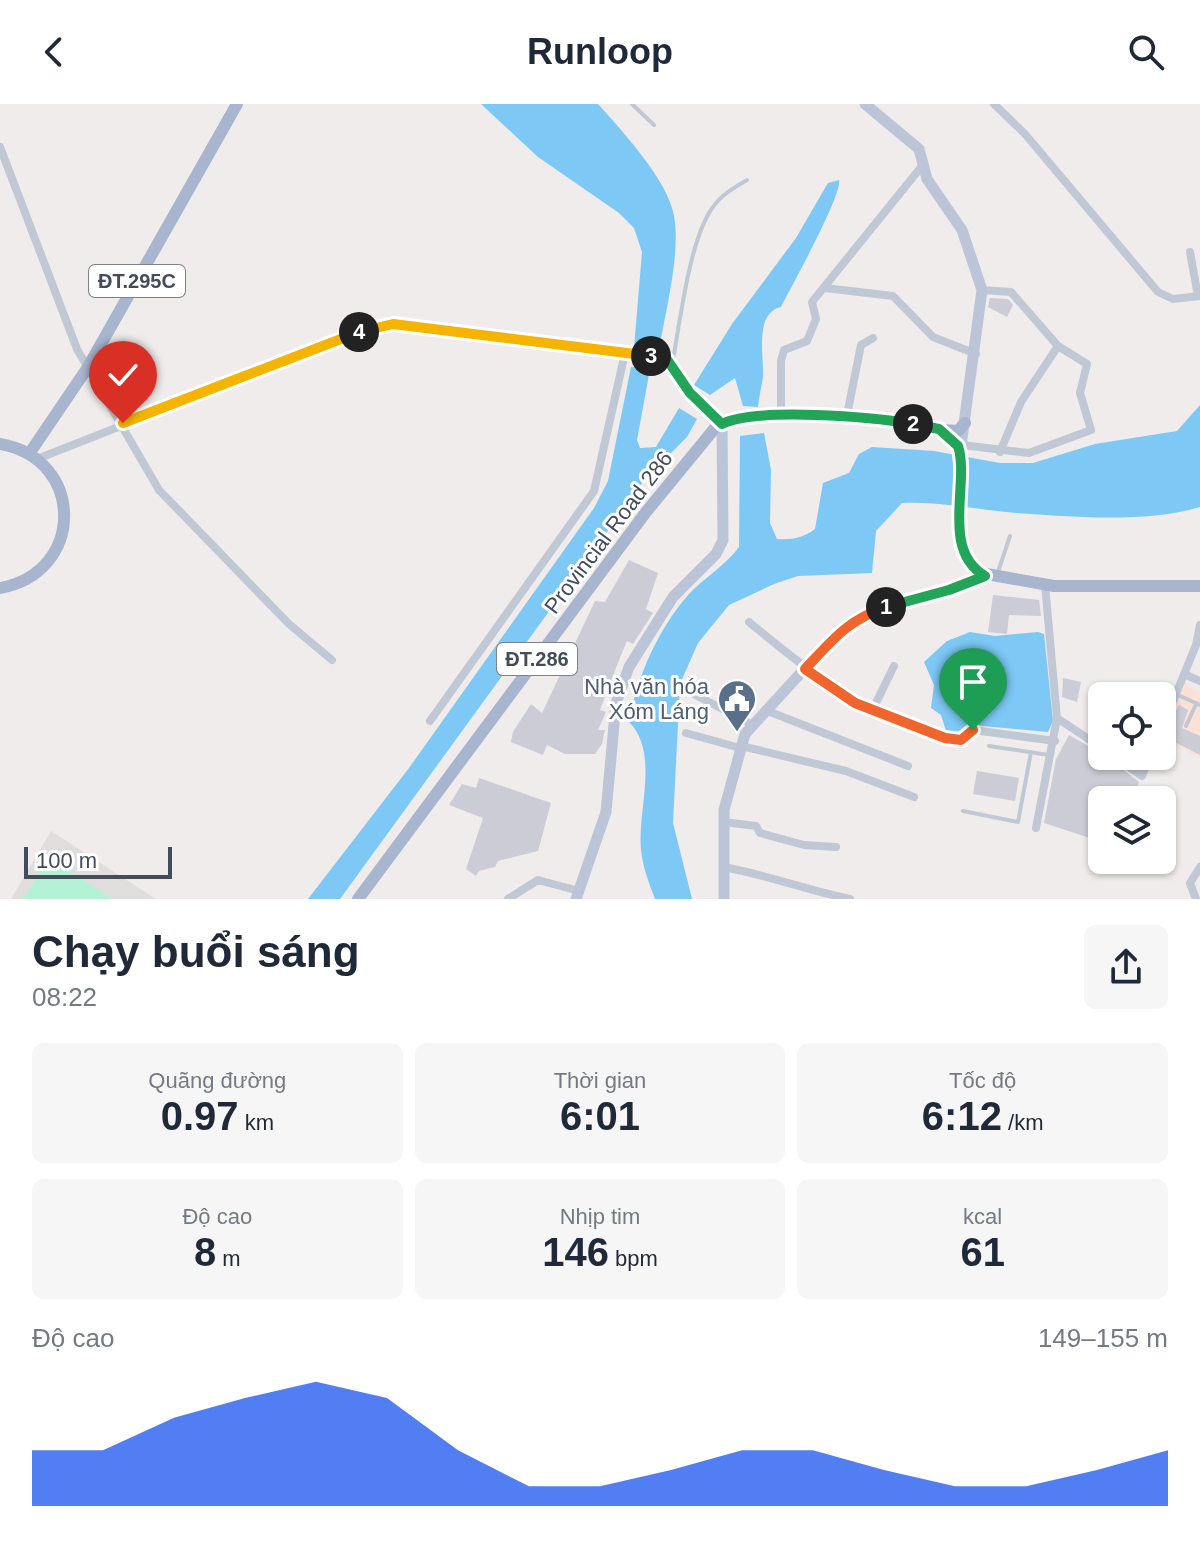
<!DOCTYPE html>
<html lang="vi">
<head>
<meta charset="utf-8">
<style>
  :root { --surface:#fff; --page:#f6f6f7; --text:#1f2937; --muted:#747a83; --accent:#0848ed }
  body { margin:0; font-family:Arial,sans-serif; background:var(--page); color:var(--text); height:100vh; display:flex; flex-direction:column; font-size:30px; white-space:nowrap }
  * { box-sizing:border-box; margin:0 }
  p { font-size:26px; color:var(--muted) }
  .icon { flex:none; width:44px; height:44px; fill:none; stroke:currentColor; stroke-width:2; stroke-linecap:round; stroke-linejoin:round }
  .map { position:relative; height:795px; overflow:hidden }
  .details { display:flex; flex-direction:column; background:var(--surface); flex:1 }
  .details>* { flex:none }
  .controls { position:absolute; left:1088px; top:578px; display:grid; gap:16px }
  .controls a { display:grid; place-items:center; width:88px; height:88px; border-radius:12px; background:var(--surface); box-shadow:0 2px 6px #0004; font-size:40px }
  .scale { position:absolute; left:24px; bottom:20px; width:148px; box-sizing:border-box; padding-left:8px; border:4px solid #434c5b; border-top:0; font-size:22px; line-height:28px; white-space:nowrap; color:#434c5b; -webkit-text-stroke:6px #fff; paint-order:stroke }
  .pin { position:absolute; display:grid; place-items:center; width:68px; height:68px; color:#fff; margin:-82px -34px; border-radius:50% 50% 50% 0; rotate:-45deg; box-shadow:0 0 8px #0007 }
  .pin .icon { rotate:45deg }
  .km { position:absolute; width:40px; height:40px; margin:-20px; border-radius:50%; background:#222; color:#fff; font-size:22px; line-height:40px; text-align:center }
  .round { display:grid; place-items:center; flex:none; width:84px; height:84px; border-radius:12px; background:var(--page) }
  .headline { display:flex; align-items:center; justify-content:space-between; height:136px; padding:0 32px }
  h1 { font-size:44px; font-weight:600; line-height:60px }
  .figures { display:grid; grid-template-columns:repeat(3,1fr); gap:12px; height:136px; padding:8px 32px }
  .figures div { display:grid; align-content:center; border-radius:12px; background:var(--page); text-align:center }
  .figures b { font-size:40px; font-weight:600 }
  .figures small { font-size:22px; font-weight:400 }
  .figures p { font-size:22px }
  .chart { height:224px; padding:16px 32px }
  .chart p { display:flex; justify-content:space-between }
  .chart svg { width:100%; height:144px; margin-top:8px; fill:var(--accent); opacity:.7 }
  header { display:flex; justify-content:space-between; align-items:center; height:104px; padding:0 32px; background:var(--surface); font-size:36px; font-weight:600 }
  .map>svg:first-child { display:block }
  .education { fill:#e0dddd }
  .medical { fill:#fde1d7 }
  .green { fill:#b4f2d6 }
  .water { fill:#7dc8f4 }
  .building { fill:#cbccd5 }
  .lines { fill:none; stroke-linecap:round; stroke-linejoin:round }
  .lane { stroke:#c0c8d5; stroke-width:4 }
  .street { stroke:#c0c8d5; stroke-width:8 }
  .secondary { stroke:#bcc5d7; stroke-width:11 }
  .primary { stroke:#a8b5ce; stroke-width:12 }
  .split-1-casing { stroke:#fff; stroke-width:16 }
  .split-2-casing { stroke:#fff; stroke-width:16 }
  .split-3-casing { stroke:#fff; stroke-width:16 }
  .split-4-casing { stroke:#fff; stroke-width:16 }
  .split-5-casing { stroke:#fff; stroke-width:16 }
  .split-1 { stroke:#f0652b; stroke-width:10 }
  .split-2 { stroke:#22a559; stroke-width:10 }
  .split-3 { stroke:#22a559; stroke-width:10 }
  .split-4 { stroke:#f5b400; stroke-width:10 }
  .split-5 { stroke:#f5b400; stroke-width:10 }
  .labels { text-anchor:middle; stroke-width:6; stroke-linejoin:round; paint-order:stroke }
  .shield { fill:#fff; stroke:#7b828c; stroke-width:2 }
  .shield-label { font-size:20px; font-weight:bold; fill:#434c5b }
  .street-label { font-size:22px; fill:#434c5b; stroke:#fff }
  .service-label { font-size:22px; fill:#4e5e75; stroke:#fff; text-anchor:end }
</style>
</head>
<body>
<header><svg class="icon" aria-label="back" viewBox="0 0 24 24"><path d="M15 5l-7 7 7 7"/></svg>Runloop<svg class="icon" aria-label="search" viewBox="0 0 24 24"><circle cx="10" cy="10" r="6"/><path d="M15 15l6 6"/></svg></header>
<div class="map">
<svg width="1200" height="795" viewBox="0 0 1200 795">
  <rect width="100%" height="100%" fill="#efeceb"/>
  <path class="education" d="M 51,727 L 156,795 L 11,795 Z"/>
  <path class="medical" d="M 1185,580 L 1200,588 L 1200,654 L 1162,634 Z"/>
  <path class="green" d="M 50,754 L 112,795 L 23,795 Z"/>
  <path class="water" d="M 481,0 L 598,0 C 622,27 668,76 674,112 C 681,150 665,208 659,247 L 634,244 L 642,148 L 634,124 L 619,109 L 538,53 Z
    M 839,76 C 843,90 791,183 781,203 C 754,209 764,253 763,272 C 762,281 759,292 758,303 L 743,302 L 735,274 L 710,291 L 694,281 L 732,220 L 796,134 L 828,79 Z
    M 631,263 L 650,265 L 637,336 L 640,344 L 656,343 L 679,304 L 697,315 L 687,333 L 646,374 L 340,795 L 308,795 L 409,664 L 594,404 L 608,377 Z
    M 1200,301 L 1200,403 C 1148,419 1072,413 1017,409 C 978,406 941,397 902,399 L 876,427 L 872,469 L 798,472 L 774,480 L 729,501 L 698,539 L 680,580 L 673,719 L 692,795 L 655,795 C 649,779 643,764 641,746 C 637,707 660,649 629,618 C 636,575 659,523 689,490 C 705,473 726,461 739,443 L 740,332 L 764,329 L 771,366 L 770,419 L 777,435 C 792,436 803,434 815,425 L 823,379 L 849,369 L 859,350 L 872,343 L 934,347 L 1000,359 L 1033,359 L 1095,340 L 1177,327 Z
    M 970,528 L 995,532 L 1038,528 L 1044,530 L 1053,617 L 1048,628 L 972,621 L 956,629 L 946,627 L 941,611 L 931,604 L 934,581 L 924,558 L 947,537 Z"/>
  <path class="building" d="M 990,194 L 1008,195 L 1013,201 L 1007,213 L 988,203 Z
    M 629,456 L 658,469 L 646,505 L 653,509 L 633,540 L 627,537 L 619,556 L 600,606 L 606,608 L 598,626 L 605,626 L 602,640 L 595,650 L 565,650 L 547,641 L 543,651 L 511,638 L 513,628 L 531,600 L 542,609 L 595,497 L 605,498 Z
    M 993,491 L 1039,496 L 1041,512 L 1009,511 L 1007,530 L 988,528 Z
    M 1063,574 L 1081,578 L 1077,598 L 1062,593 Z
    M 1179,601 L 1188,606 L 1182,624 L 1200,632 L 1200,651 L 1163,632 Z
    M 1069,631 L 1106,652 L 1139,678 L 1132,696 L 1102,696 L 1102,738 L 1044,719 L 1056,655 Z
    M 977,667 L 1019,674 L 1015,697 L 973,690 Z
    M 479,674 L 551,699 L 538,747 L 498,757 L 495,763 L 479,767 L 476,772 L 466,765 L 483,714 L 449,701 L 462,680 L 476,684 Z"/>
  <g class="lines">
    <path class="lane" d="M 632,0 L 654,21
      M 672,261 C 680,220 689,135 713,103 C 721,91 735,83 747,76
      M 997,471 L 1010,432
      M 1178,591 L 1200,601
      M 1186,622 L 1196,600
      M 989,642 L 1049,651
      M 963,707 L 1018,718 L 1031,648"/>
    <path class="street" d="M 994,0 L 1025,30 L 1158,188 L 1173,195 L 1200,192
      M 0,43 L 77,245 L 159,386 L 289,520 L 332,556
      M 1190,148 L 1198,192
      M 825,184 L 893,192 L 933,233 L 976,250
      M 847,311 L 861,241 L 873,234
      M 781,313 L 781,257 L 784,246 L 807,237 L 816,215 L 812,198 L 922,62
      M 962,341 L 1029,349 L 1091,326 L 1080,289 L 1087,260 L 1058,242 L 1011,188 L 982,186
      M 1000,348 L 1021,298 L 1058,242
      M 37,355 L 367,225 L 393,220 L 666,254 L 690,289 L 722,320
      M 1045,481 L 1057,614 L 1102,644
      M 749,518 C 816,574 869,615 955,636 L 973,626 L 1055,637
      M 1184,570 L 1200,577
      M 690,588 L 753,621
      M 765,606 L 908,662
      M 872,607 L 894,562
      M 430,617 L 594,387 L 625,249
      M 1162,624 L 1196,541 L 1200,521
      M 686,629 L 740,644
      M 741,642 L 846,667 L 914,693
      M 1113,652 L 1142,672 L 1150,652
      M 724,718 L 756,722 L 760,729 L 804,741 L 836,743
      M 1036,724 L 1057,614
      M 724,763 C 767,771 807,786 850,795
      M 508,795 L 538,776 L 579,787
      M 1196,795 L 1190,779 L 1200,763"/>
    <path class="secondary" d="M 865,0 L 919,45 L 927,75 L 962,126 L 982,186 L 960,349
      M 576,795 L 606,708 L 616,599 L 629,563 L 673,493 L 716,450 L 723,436 L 722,320
      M 724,795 L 724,706 L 745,630 L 841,525 L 864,511 L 985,472"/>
    <path class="primary" d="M 942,326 L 958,327 L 965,319
      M 0,340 C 86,355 85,469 0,484
      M 29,350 L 88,263 L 237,0
      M 358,795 L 646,408 L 715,324 L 727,317 C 764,308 939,305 958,341 C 973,370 940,435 981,469 L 1054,482 L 1200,482"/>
  </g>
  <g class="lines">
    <defs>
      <path id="split-1" d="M 886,503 C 846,517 833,536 805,565 L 855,599 L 945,634 L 961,636 L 973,626"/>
      <path id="split-2" d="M 886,503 L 949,486 L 985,472 C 940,446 970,379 958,342 L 939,325 L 913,320"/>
      <path id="split-3" d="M 651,252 L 666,254 L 690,289 L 722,320 C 757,303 873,313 913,320"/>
      <path id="split-4" d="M 359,228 L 393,220 L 651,252"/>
      <path id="split-5" d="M 123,319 L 359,228"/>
    </defs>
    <use href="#split-1" class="split-1-casing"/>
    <use href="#split-2" class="split-2-casing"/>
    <use href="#split-3" class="split-3-casing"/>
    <use href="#split-4" class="split-4-casing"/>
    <use href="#split-5" class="split-5-casing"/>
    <use href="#split-1" class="split-1"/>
    <use href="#split-2" class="split-2"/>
    <use href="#split-3" class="split-3"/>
    <use href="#split-4" class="split-4"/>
    <use href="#split-5" class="split-5"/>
  </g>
  <defs>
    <symbol id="civic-pin" viewBox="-11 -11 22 30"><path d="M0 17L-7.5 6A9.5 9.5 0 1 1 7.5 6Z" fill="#5c6f8a" stroke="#fff"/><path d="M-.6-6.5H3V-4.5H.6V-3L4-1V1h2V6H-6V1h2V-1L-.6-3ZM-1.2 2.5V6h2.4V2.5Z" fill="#fff"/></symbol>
  </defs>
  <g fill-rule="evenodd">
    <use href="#civic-pin" x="715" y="573" width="44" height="60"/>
  </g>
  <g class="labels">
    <g class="shield">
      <rect x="89" y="161" width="96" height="32" rx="6"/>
      <rect x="497" y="539" width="80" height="32" rx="6"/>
    </g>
    <g class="shield-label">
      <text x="137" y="184">ĐT.295C</text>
      <text x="537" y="562">ĐT.286</text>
    </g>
    <g class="street-label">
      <text transform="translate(608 428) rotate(-53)" y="8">Provincial Road 286</text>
    </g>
    <g class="service-label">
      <text x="709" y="590">Nhà văn hóa<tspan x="709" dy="25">Xóm Láng</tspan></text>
    </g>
  </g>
</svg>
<div class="controls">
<a><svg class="icon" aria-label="locate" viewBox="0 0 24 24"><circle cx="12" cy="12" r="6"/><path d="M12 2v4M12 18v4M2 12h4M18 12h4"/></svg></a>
<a><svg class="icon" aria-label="layers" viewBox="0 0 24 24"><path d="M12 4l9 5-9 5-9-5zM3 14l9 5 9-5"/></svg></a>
</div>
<div class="scale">100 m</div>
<div class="pin" style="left:973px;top:626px;background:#1e9e55"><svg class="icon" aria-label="arrive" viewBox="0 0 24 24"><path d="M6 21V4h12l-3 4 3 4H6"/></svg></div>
<div class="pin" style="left:123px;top:319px;background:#d93025"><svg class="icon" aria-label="check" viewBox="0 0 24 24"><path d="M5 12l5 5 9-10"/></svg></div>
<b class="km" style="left:886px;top:503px">1</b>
<b class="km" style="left:913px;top:320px">2</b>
<b class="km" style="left:651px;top:252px">3</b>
<b class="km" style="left:359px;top:228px">4</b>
</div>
<section class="details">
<div class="headline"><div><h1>Chạy buổi sáng</h1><p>08:22</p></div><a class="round"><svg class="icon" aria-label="share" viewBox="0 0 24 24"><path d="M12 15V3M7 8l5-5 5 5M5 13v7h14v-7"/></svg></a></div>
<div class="figures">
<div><p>Quãng đường</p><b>0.97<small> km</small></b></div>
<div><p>Thời gian</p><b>6:01</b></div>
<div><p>Tốc độ</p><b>6:12<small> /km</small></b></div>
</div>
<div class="figures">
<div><p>Độ cao</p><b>8<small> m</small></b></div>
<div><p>Nhịp tim</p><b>146<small> bpm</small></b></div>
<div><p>kcal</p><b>61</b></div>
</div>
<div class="chart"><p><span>Độ cao</span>149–155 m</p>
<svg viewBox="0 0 160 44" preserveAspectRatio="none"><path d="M0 44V27L10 27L20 17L30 11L40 6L50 11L60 27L70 38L80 38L90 33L100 27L110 27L120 33L130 38L140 38L150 33L160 27V44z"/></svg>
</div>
</section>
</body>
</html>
